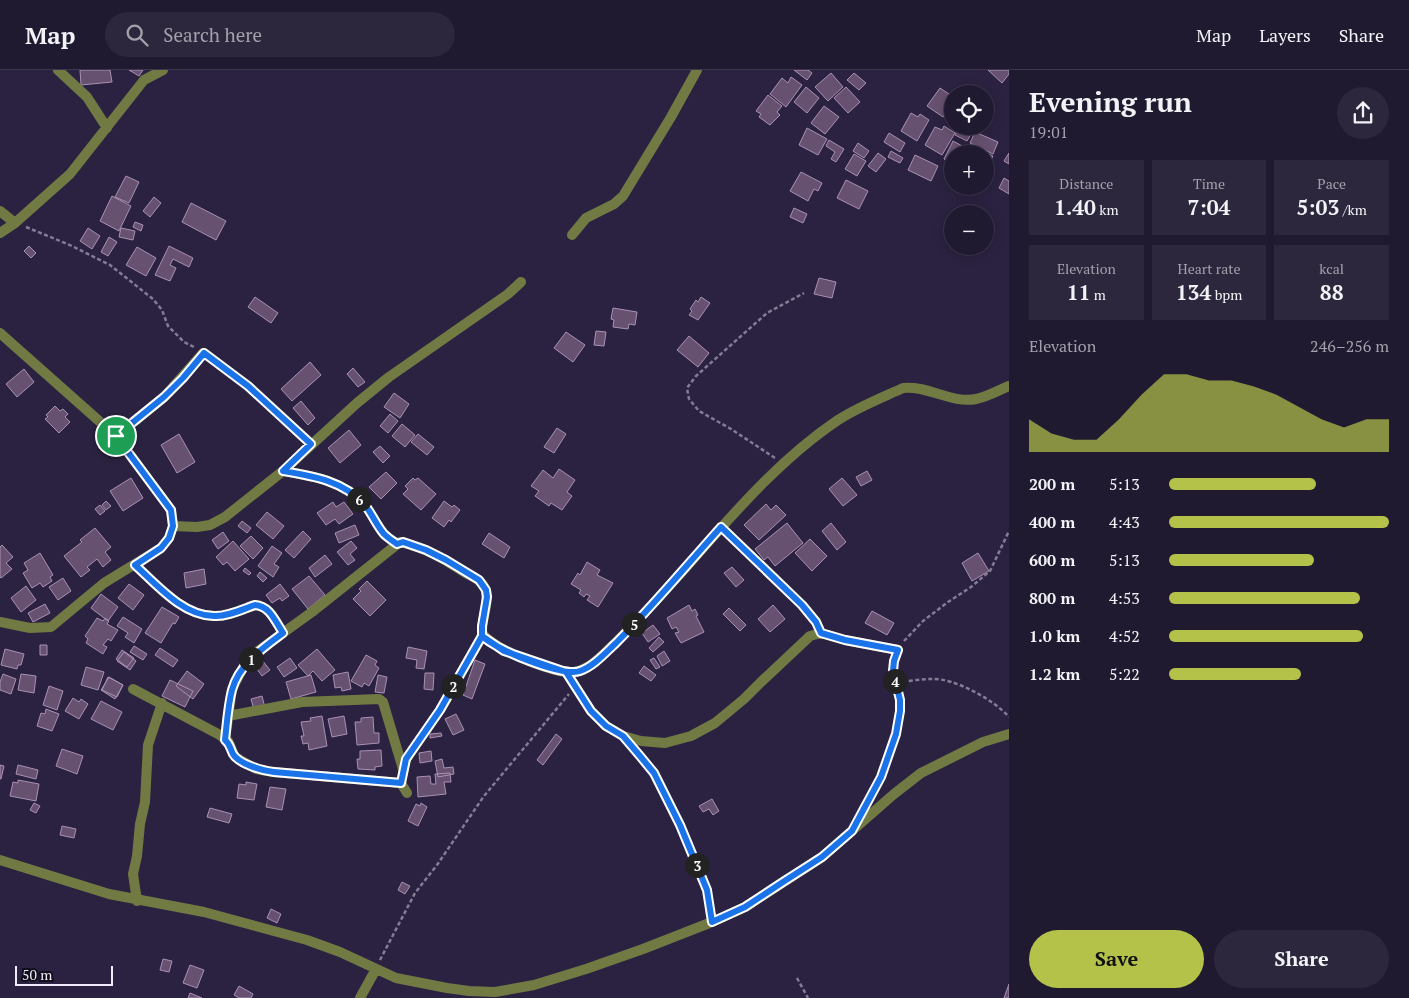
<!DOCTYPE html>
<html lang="en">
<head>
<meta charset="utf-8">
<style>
  :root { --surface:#201a31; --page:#2d273d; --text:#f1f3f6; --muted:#a2a1ab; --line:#3d384d; --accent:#b4c24a }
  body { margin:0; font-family:"PT Serif",serif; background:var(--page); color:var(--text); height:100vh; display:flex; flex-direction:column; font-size:19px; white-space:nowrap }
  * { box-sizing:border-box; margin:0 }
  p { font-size:16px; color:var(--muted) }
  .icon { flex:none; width:28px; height:28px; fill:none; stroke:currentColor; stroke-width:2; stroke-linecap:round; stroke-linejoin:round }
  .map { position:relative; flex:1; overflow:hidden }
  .side { display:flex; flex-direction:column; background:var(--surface); width:400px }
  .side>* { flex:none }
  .fabs { position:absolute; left:944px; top:15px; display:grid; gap:10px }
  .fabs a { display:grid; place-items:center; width:50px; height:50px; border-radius:50%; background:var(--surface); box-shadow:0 2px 12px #0003,0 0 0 1px var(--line); font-size:25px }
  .scale { position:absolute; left:15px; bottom:12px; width:98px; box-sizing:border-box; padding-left:5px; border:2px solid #f0ecfd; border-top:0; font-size:14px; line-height:18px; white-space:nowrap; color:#f0ecfd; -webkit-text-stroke:4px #120f1d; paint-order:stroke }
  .pin { position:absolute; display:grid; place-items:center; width:42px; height:42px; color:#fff; margin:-21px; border:2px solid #fff; border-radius:50%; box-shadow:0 1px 5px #0007 }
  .km { position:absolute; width:25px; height:25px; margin:-12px; border-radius:50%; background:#222; color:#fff; font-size:14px; line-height:25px; text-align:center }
  .round { display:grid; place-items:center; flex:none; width:52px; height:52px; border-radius:26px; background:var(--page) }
  .headline { display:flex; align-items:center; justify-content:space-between; height:85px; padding:0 20px }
  h1 { font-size:28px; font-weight:700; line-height:38px }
  .stats { display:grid; grid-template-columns:repeat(3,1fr); gap:8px; height:85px; padding:5px 20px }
  .stats div { display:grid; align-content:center; border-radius:0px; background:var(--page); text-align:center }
  .stats b { font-size:21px; font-weight:700 }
  .stats small { font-size:14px; font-weight:400 }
  .stats p { font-size:14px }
  .chart { height:140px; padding:10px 20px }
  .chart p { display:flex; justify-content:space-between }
  .chart svg { width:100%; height:90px; margin-top:5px; fill:var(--accent); opacity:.7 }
  .action { display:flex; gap:10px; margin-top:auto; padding:10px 20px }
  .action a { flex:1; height:58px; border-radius:30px; background:var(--accent); color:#111; font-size:20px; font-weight:700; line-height:58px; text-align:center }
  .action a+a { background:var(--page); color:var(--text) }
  ul { padding:0 20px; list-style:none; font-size:16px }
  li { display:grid; grid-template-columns:80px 60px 1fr; align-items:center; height:38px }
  li i { height:12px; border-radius:6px; background:var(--accent) }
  header { display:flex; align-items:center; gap:30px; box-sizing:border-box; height:70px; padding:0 25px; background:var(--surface); border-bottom:1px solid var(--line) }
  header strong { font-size:24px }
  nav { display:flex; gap:28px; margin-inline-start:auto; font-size:18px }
  .search { width:350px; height:45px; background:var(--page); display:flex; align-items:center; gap:12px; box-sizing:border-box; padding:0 18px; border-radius:28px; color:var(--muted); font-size:19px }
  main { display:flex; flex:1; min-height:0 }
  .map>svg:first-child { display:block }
  .building { fill:#675170; stroke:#a991b4 }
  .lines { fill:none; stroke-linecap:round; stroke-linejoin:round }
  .path { stroke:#837c95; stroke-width:2.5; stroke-dasharray:4 2.5; stroke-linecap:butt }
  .street { stroke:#727a44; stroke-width:10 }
  .route-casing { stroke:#fff; stroke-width:10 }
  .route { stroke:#1a73e8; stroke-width:6 }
</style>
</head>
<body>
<header>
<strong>Map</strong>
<div class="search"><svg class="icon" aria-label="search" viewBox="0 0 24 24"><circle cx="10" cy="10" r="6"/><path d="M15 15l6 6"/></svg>Search here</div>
<nav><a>Map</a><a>Layers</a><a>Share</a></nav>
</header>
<main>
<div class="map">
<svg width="1009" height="928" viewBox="0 0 1009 928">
  <rect width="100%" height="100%" fill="#2b2241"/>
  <path class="building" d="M 80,0 L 110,0 L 112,12 L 81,15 Z
    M 129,0 L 143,0 L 139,6 Z
    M 794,0 L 808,0 L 812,3 L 807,10 Z
    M 988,0 L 1009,0 L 1009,4 L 1002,13 Z
    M 831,3 L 843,17 L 828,31 L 815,17 Z
    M 854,3 L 866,13 L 859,20 L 847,10 Z
    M 791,7 L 802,15 L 786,37 L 770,24 L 782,8 L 788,13 Z
    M 806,17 L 819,28 L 807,43 L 794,32 Z
    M 846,17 L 860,32 L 848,43 L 834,28 Z
    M 940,18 L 952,26 L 952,34 L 943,47 L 927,36 Z
    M 768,25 L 782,36 L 777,42 L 780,45 L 770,55 L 759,47 L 761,44 L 756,41 Z
    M 824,36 L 839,47 L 825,64 L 811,53 Z
    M 911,43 L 918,47 L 920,44 L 929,50 L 917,71 L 901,61 Z
    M 944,56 L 955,63 L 942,85 L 925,75 L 935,57 L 942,60 Z
    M 959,56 L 968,56 L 965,61 L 971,64 L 967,71 L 955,65 Z
    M 807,58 L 827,69 L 818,85 L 799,75 Z
    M 975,62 L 998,72 L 993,84 L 970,73 Z
    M 889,63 L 905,73 L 900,82 L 884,72 Z
    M 829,70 L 844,79 L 836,92 L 831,89 L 835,82 L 826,76 Z
    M 953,71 L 964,77 L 961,84 L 952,84 L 952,94 L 944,89 Z
    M 858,73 L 869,81 L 864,88 L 853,81 Z
    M 971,75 L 993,86 L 985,101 L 985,84 L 967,84 Z
    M 891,81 L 903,88 L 900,93 L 888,87 Z
    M 878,83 L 886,89 L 876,102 L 868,96 Z
    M 1009,83 L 1009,94 L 1004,91 Z
    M 854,84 L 866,91 L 857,106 L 845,99 Z
    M 915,85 L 938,96 L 931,111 L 908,100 Z
    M 801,102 L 822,113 L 818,121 L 814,119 L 808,131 L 790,121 Z
    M 126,106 L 139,112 L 129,133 L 115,127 Z
    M 1004,108 L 1009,111 L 1009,124 L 999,118 Z
    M 846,110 L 868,121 L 859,139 L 837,128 Z
    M 112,126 L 131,136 L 119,161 L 100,151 Z
    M 154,127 L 161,133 L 150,147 L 143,141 Z
    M 191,133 L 226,151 L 216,170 L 182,152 Z
    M 794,138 L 807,144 L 803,153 L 790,147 Z
    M 135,152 L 143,155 L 141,161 L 133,157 Z
    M 88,158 L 100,166 L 92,179 L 80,171 Z
    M 121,158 L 135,161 L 133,170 L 119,167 Z
    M 109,167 L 117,172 L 108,186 L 101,182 Z
    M 29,176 L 36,183 L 31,188 L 24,181 Z
    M 169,176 L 193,188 L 189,197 L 173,189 L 170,195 L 176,198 L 170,211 L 155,205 Z
    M 137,177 L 156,188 L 146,206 L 126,195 Z
    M 819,208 L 836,212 L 832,228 L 814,224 Z
    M 255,227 L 278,243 L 271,253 L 248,237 Z
    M 701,227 L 710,233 L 698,250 L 689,245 L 692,241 L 690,239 L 696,230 L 698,232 Z
    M 613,238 L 637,242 L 635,255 L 629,254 L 628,259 L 613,257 L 614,250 L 611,249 Z
    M 596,261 L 606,262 L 604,276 L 594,275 Z
    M 566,262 L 585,275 L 573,292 L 554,278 Z
    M 689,266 L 709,283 L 698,297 L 677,280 Z
    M 310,292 L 321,305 L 292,331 L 281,319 Z
    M 353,298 L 365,312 L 358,317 L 347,304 Z
    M 24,299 L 34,312 L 17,327 L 6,314 Z
    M 394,323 L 409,334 L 400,348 L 384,337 Z
    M 301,331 L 315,348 L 308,355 L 293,338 Z
    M 55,336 L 60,341 L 63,339 L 68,344 L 65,347 L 70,352 L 59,363 L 45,349 L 48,347 L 46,345 Z
    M 390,344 L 398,351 L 388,363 L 380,356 Z
    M 402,354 L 415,365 L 405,377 L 392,366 Z
    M 557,358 L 566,364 L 554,383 L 544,377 Z
    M 349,360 L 361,375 L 340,393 L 328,378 Z
    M 179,364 L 195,392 L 177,403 L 161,375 Z
    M 418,364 L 434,377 L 427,385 L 411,372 Z
    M 380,376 L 390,386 L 383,393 L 373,382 Z
    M 559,399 L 575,410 L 567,422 L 572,426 L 562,440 L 551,433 L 549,436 L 535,426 L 539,421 L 531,416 L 543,400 L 553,408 Z
    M 867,401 L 872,410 L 861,416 L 856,407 Z
    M 386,402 L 397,413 L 381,429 L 369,417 Z
    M 131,408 L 143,428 L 123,441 L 110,421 Z
    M 413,408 L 415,410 L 418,408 L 436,424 L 421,440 L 403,424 L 408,419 L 405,416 Z
    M 842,408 L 857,425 L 843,436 L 829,419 Z
    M 106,431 L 111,436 L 106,440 L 102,435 Z
    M 444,431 L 452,437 L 454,435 L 460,440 L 451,452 L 449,450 L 444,457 L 432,448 Z
    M 333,432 L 336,437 L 344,432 L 353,444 L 339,454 L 335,449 L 326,455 L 317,443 Z
    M 766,434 L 771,440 L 776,435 L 786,445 L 759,470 L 744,455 Z
    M 100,435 L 105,441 L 100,445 L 95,439 Z
    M 267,442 L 284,456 L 273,469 L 256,455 Z
    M 242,451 L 251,458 L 247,463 L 238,456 Z
    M 787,453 L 803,473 L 775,496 L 768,487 L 764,490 L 755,479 Z
    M 831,453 L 846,472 L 837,480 L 822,461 Z
    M 355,455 L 359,465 L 339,473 L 335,463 Z
    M 95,458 L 111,477 L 105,482 L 111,490 L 103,497 L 97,489 L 87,497 L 90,500 L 81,507 L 64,486 L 82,472 L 80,470 Z
    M 303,461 L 311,469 L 294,488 L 285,480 Z
    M 223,462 L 229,471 L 218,479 L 212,470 Z
    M 489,463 L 510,477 L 504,488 L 482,474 Z
    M 251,466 L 263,478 L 253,489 L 240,476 Z
    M 810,469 L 827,486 L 812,501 L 795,483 Z
    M 233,471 L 249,489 L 235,501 L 227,492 L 223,495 L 216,487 Z
    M 351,471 L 357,478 L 350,484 L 355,490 L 348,495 L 337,482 Z
    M 2,475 L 13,487 L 6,493 L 12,499 L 1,508 L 0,507 L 0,477 Z
    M 272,476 L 282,483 L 274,494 L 279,497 L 273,507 L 258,496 Z
    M 40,483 L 53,505 L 50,507 L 52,511 L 43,517 L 40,513 L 32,518 L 23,503 L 28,500 L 24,493 Z
    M 978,483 L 989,501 L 972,511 L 962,493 Z
    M 325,485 L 332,494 L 315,507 L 309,498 Z
    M 587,492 L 600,500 L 597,505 L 613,513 L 598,537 L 587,530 L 590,526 L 586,524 L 584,527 L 579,523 L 581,520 L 571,514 L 578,503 L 580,505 Z
    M 732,497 L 744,510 L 736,517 L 724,503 Z
    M 245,498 L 251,503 L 249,505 L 243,501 Z
    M 204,499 L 206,514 L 186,518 L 184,503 Z
    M 260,502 L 267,508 L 263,512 L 257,506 Z
    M 309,506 L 325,525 L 308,539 L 292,519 Z
    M 63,508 L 71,521 L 58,530 L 49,517 Z
    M 367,511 L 386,530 L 370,546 L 353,529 L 361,521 L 359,519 Z
    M 129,514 L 144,525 L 133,540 L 118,528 Z
    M 280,514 L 289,526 L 282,531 L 280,528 L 272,533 L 266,525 Z
    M 26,516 L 36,530 L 21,542 L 11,528 Z
    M 101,524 L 118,537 L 108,551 L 91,538 Z
    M 45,534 L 50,543 L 33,552 L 28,543 Z
    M 689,535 L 692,541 L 695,539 L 698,545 L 696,546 L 704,562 L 681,573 L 675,563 L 679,562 L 676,557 L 672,559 L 667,548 Z
    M 773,535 L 785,549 L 770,562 L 758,549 Z
    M 162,537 L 179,547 L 175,554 L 173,553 L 161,573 L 145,563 Z
    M 729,538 L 746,555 L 740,561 L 723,544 Z
    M 872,541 L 894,553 L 887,565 L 865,553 Z
    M 123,547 L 142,559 L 134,573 L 125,567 L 128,563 L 117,556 Z
    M 97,548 L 103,551 L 105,548 L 109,551 L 107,554 L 118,560 L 111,571 L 108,569 L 103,575 L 107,577 L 103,584 L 86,573 L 88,569 L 85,566 Z
    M 653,555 L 660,564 L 648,572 L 642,563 Z
    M 659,567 L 664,572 L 653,582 L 649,578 Z
    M 40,575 L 47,575 L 47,585 L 40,585 Z
    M 134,576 L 147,584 L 143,590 L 130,582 Z
    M 408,577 L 427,581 L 424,599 L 416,598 L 417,590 L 406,588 Z
    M 160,578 L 178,590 L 173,597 L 155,585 Z
    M 5,579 L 24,584 L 21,595 L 18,595 L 17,599 L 1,595 Z
    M 317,579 L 335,600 L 322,611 L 313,601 L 308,606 L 298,595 Z
    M 122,580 L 134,588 L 127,597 L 116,589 Z
    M 664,581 L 670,591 L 662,596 L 657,586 Z
    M 124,582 L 136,591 L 130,600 L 117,591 Z
    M 366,585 L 377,591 L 375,595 L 379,598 L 369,616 L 364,613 L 362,617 L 351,611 Z
    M 290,588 L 297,598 L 284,607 L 277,597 Z
    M 654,588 L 660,597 L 656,599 L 650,590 Z
    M 262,590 L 270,600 L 262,606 L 254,595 Z
    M 475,590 L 485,594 L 472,629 L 463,625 Z
    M 644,596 L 656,605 L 651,611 L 639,603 Z
    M 86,597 L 104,602 L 98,620 L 81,615 Z
    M 187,601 L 204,614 L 193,629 L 176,616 Z
    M 348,602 L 351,619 L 342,621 L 341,617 L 335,618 L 333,605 Z
    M 425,603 L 434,603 L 433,620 L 424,619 Z
    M 3,604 L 16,609 L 11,624 L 0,620 L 0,612 Z
    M 21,604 L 36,606 L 34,623 L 18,620 Z
    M 311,605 L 316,622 L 291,629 L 286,612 Z
    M 378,605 L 387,607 L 384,623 L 375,622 Z
    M 108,607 L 123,615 L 117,627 L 102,620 Z
    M 109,607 L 123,615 L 115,629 L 101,620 Z
    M 170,610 L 193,621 L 185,637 L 162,626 Z
    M 49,616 L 63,621 L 57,640 L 43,635 Z
    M 262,626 L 265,638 L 254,640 L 251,629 Z
    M 73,628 L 79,632 L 81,629 L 88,634 L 79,649 L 65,641 Z
    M 101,631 L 122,642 L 113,660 L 91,649 Z
    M 46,639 L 59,644 L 52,661 L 37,656 L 41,643 L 45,644 Z
    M 456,644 L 464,660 L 453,665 L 445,649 Z
    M 322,646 L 327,676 L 309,680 L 308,673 L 303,674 L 301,666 L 304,666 L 301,652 L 311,651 L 310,648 Z
    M 344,646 L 347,664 L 332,667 L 328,649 Z
    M 373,647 L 374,663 L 379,663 L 379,673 L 357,675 L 355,652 L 361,652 L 361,648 Z
    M 441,663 L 442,666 L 430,668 L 430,664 Z
    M 556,664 L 562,669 L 543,695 L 537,690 Z
    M 62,679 L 83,686 L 77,704 L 56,696 Z
    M 381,680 L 382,696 L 375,697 L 375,700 L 358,699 L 357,689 L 360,689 L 360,681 Z
    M 431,681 L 432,691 L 420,693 L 419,683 Z
    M 442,689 L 444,698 L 453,697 L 454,704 L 438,707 L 435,691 Z
    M 0,695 L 4,696 L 1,709 L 0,709 Z
    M 18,695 L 38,700 L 36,709 L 16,704 Z
    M 450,703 L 451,712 L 444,712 L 446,724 L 418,727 L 417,707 L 430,706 L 431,714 L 436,714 L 435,704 Z
    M 18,710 L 39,714 L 36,731 L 10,726 L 13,712 L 18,713 Z
    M 246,712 L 257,714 L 254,730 L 237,728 L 239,714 L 246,715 Z
    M 270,717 L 286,719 L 282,740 L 266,737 Z
    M 712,729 L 719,741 L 713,745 L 709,739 L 703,742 L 699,736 Z
    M 34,733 L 40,736 L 36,743 L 30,740 Z
    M 421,733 L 427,737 L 418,756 L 408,751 L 416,734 L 420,736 Z
    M 210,738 L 232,744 L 229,753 L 207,747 Z
    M 62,756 L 76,759 L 74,768 L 60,765 Z
    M 402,812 L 410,816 L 405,824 L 398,820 Z
    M 271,839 L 281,844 L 277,853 L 267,848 Z
    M 163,889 L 172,891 L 169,902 L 160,900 Z
    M 190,895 L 204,900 L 197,918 L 183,913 Z
    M 1009,914 L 1009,928 L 1004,928 Z
    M 239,916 L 253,924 L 251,928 L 239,928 L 234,925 Z
    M 190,923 L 202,928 L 188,928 Z"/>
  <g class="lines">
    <path class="path" d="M 26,157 L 72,176 L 110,195 L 153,229 L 162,240 L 168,256 L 184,272 L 194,277
      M 211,288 L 248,316 L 303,367
      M 775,388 L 731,359 L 699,341 L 689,329 L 687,318 L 696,306 L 767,243 L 804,223
      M 904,571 L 923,551 L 948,532 L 971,517 L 990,501 L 1009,461
      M 896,613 C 908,611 920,609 932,609 C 955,608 994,630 1009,647
      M 637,682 C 650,697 656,710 665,727 C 684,763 704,801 711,841
      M 870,730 C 883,704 901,667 900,638 C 900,621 891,606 895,589
      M 380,890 L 415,823 L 437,795 L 484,726 L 569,624
      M 797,908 L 808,928"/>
    <path class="street" d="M 58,0 L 87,27 L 107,58
      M 0,141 L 15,153
      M 0,163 L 15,153 L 70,104 L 144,10 L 163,0
      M 572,165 L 586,148 L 614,134 L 623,126 L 671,47 L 697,0
      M 0,263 L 116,366 L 171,440 L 173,456 L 169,468 L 161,478 L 104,513 L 51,557 L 30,558 L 0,552
      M 116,366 L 164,327 L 203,283
      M 283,401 C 313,406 344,411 365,435 C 372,444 377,456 384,464 C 388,468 393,471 397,474
      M 173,456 L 197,457 L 210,455 L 225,447 L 283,401 L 357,333 L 389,307 L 508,224 L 521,212
      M 721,457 L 802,535 L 816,552 L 821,563
      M 135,495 C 157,515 183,546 214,546 C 227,547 243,539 255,535 C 270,536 275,551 283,563
      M 566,602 L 591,641 L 606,656 L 623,666 L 641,671 L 665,673 L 691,666 L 715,653 L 744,629 L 761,612 L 810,566 L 821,563 L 845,570 L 898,580
      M 133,619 L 218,664 L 228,671 L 235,687 L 256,699 L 273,702 L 401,713
      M 228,646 L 302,632 L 379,629 L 383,632 L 403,699
      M 225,670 L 232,619 L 244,596 L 258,581 L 312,542 L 400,472 C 424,477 444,489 464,502 C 472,507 481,509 485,518 C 490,531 482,548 482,561 C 484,576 552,602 567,602 C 575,603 582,600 589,596 C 599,590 608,580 617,571 C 639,550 659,527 679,505 C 728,450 777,391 838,350 C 858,337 881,328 903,318 C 927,315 952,334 976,329 C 987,327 999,320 1009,316
      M 407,723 L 401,713 L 406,689 L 440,640 L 482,566
      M 0,790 L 109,824 L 204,842 L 307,870 L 340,882 L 396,908 L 447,918 L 469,921 L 495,922 L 534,915 L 586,899 L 643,879 L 712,852 L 745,837 L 822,787 L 894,724 L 921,703 L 983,672 L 1009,664
      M 137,831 L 133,804 L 137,786 L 140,754 L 145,732 L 148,675 L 162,633
      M 360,928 L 376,899"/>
  </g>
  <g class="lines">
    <defs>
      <path id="route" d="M 116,366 L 171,440 L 173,456 L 169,468 L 161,478 L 135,495 C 157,515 183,546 214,546 C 227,547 243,539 255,535 C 270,536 275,551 283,563 C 263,578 239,594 232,620 C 228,635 227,653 225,670 C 230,674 230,678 233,684 C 239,694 263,701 274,702 L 401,713 L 406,689 L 440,640 L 482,566 L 504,581 L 566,602 L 591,641 L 606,656 L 623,666 L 640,686 L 654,703 L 680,755 L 707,820 L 712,852 L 745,837 L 783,812 L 822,787 L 852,761 L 881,707 L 896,664 L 900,641 L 900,630 L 893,601 L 894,591 L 898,580 L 845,570 L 821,563 L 816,552 L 802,535 L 721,457 C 686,496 653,536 616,573 C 605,583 594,596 580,601 C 562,607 496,580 482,566 L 482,556 L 487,527 L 486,520 L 479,510 L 446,490 L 426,480 L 403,472 L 397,474 C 393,471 388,468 384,464 C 377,456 372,444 365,435 C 344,411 313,406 283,401 L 311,374 L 248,316 L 204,283 L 183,308 L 164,327 L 116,366"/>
    </defs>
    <use href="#route" class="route-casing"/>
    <use href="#route" class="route"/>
  </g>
</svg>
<div class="fabs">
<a><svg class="icon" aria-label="locate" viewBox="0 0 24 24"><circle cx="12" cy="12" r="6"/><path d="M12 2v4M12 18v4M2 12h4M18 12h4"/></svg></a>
<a>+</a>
<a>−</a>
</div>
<div class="scale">50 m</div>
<div class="pin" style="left:116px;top:366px;background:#1e9e55"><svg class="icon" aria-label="arrive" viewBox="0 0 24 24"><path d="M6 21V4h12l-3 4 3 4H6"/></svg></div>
<b class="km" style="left:251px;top:589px">1</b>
<b class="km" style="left:453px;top:616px">2</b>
<b class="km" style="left:697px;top:795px">3</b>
<b class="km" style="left:895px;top:611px">4</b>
<b class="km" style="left:634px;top:554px">5</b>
<b class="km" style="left:359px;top:429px">6</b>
</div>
<section class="side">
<div class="headline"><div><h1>Evening run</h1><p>19:01</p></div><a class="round"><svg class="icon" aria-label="share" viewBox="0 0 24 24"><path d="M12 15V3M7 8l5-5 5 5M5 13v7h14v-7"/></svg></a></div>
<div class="stats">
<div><p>Distance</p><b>1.40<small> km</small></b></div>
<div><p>Time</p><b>7:04</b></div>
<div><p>Pace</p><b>5:03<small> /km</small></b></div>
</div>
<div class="stats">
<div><p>Elevation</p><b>11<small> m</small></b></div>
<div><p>Heart rate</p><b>134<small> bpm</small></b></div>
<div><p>kcal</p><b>88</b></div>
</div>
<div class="chart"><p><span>Elevation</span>246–256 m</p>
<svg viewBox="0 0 160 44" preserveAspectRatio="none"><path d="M0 44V28L10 35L20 38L30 38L40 28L50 16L60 6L70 6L80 9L90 9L100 12L110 16L120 22L130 28L140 32L150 28L160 28V44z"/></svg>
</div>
<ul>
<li><b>200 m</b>5:13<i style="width:67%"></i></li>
<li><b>400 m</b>4:43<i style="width:100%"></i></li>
<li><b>600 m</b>5:13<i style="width:66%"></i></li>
<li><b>800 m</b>4:53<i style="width:87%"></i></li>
<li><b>1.0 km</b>4:52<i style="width:88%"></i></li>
<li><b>1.2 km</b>5:22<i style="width:60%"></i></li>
</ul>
<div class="action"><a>Save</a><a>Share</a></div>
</section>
</main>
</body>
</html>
